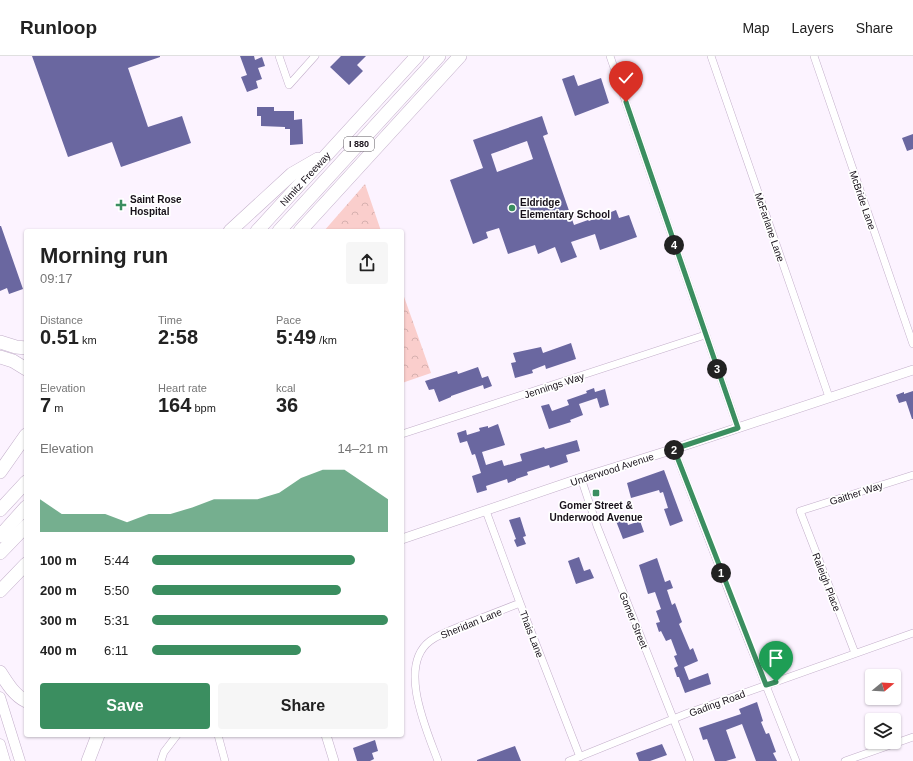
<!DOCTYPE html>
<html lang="en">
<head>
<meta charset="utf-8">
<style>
  :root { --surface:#fff; --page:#f6f6f6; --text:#222; --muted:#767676; --line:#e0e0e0; --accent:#3b8e60 }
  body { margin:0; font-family:Arial,sans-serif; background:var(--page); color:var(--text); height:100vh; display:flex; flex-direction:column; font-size:15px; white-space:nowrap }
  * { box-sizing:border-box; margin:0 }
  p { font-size:13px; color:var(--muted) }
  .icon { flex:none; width:22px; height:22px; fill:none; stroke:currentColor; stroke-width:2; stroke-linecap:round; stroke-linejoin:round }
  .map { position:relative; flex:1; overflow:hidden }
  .details { position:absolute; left:24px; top:173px; width:380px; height:508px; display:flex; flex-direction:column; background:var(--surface); border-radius:4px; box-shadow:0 1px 3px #0004 }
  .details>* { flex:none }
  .needle { width:26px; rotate:72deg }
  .buttons { position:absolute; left:865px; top:613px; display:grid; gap:8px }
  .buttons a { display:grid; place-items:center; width:36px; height:36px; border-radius:4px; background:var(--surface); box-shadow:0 1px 3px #0004; font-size:20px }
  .pin { position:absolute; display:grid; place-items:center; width:34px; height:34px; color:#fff; margin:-41px -17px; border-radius:50% 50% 50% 0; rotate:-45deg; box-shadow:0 0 4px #0007 }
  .pin .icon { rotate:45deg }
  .km { position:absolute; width:20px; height:20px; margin:-10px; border-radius:50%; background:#222; color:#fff; font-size:11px; line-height:20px; text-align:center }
  .round { display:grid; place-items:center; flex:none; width:42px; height:42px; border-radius:4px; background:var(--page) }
  .head { display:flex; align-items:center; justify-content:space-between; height:68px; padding:0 16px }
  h1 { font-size:22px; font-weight:700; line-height:30px }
  .metrics { display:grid; grid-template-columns:repeat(3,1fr); gap:6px; height:68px; padding:4px 16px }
  .metrics div { display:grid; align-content:center }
  .metrics b { font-size:20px; font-weight:700 }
  .metrics small { font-size:11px; font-weight:400 }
  .metrics p { font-size:11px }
  .chart { height:112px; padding:8px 16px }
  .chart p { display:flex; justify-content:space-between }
  .chart svg { width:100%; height:72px; margin-top:4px; fill:var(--accent); opacity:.7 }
  .primary-button { display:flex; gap:8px; margin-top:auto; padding:8px 16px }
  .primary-button a { flex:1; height:46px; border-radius:4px; background:var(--accent); color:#fff; font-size:16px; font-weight:700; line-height:46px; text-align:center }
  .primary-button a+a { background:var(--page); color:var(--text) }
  ul { padding:0 16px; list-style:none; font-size:13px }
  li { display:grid; grid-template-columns:64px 48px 1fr; align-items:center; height:30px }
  li i { height:10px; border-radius:5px; background:var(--accent) }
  header { display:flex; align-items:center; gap:24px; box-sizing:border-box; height:56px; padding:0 20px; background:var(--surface); border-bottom:1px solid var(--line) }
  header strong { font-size:19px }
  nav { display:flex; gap:22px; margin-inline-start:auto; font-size:14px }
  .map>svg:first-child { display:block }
  .park { fill:url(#park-crowns) }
  .building { fill:#6a67a0; fill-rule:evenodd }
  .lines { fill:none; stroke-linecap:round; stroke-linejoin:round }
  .minor-casing { stroke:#c3afca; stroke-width:8 }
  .tertiary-casing { stroke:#c3afca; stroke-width:10 }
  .secondary-casing { stroke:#c3afca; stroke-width:11 }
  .motorway-casing { stroke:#c3afca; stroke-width:14 }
  .minor { stroke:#fff; stroke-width:7 }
  .tertiary { stroke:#fff; stroke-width:9 }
  .secondary { stroke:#fff; stroke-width:10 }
  .motorway { stroke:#fff; stroke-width:13 }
  .route-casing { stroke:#fff; stroke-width:8 }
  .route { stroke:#3b8e60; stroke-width:5 }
  .poi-dot { fill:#3b8e60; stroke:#fff; stroke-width:1.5 }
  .labels { text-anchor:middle; stroke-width:3.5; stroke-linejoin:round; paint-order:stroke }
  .shield { fill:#fff; stroke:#5d585e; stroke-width:1 }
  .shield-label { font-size:9px; font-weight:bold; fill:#171019 }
  .street-label { font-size:10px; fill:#171019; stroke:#fff }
  .poi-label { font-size:10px; font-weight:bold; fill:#171019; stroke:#fff; text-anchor:start }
</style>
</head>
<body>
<header>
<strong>Runloop</strong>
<nav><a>Map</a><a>Layers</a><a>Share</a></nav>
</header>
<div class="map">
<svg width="913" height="705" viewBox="0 0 913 705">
  <defs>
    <pattern id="park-crowns" width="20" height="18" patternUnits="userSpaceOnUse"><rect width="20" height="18" fill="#facecc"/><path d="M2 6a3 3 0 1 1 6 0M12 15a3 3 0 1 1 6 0" fill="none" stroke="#d6b0af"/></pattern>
  </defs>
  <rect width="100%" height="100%" fill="#fcf3ff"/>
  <path class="park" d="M 365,128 L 381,175 L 324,175 Z
    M 402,235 L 431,317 L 402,327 Z"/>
  <path class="building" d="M 32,0 L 160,0 L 160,1 L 128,12 L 148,71 L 182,60 L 191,87 L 121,111 L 112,86 L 68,101 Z
    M 240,0 L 254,0 L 255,4 L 262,1 L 265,10 L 258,12 L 262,23 L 256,25 L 258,32 L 247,36 L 241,21 L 247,19 Z
    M 341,0 L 366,0 L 357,9 L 363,15 L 349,29 L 330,11 Z
    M 574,19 L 578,30 L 601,22 L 609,47 L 575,60 L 562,23 Z
    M 257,51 L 274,51 L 274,55 L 294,55 L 294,64 L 302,63 L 303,88 L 290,89 L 290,73 L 285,73 L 285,71 L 261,70 L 261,60 L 257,60 Z
    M 542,60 L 548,78 L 543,80 L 574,169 L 588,164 L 589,165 L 616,154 L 619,162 L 629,159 L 637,181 L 600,194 L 595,178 L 571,186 L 577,201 L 561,207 L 555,191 L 538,198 L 535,189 L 508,198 L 499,172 L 486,176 L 488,182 L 473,188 L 450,124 L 483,112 L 473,84 ZM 527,85 L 533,103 L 497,116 L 491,98 Z
    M 913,78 L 913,93 L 907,95 L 902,82 Z
    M 0,170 L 1,170 L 23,233 L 9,238 L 7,232 L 0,235 Z
    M 571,287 L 576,303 L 546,313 L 545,309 L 532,314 L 533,317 L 515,322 L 511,307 L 516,306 L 513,297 L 541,291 L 543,297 Z
    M 478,311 L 482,322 L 488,320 L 492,330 L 484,333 L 483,329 L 474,332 L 451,340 L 451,341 L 439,346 L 434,333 L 429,334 L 425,325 L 457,315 L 458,318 Z
    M 594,332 L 595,336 L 605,333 L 609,349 L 600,352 L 597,342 L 579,348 L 583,359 L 570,364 L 571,366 L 549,373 L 541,350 L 549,348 L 552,355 L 569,349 L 567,344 L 587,337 L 586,335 Z
    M 913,335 L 913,363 L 912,363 L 906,345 L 899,347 L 896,339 L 904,336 L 904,338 Z
    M 498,368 L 505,389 L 482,396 L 486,409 L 502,404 L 504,410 L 522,405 L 520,398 L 544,391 L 545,393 L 577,384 L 580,395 L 566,399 L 568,406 L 550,412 L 549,409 L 527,416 L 528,419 L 516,423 L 516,424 L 508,427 L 507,423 L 486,430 L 487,434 L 477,437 L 472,420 L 481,417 L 475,398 L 472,399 L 467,385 L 460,387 L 457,377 L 466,374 L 467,379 L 480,375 L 479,372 L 488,370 L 488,372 Z
    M 664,414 L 683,465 L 670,470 L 664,453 L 668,452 L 663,436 L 660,437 L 659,434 L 631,442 L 627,427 Z
    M 520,461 L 526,480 L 523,481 L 526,488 L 517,491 L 514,484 L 516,483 L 509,464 Z
    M 626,462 L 628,469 L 640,465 L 644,476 L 623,483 L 616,465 Z
    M 579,501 L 584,515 L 590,513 L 594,522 L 576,528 L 568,505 Z
    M 657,502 L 665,526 L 670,524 L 673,532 L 667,534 L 672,549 L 675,547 L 682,566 L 679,568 L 690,594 L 693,592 L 698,605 L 684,611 L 689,624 L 708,617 L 711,628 L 685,637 L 679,621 L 677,621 L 674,612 L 678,610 L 674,600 L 677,599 L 671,583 L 666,585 L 661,575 L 659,576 L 656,567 L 660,566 L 656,555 L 661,553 L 655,536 L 648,538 L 639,509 Z
    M 757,646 L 763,665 L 761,666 L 766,678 L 769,677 L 776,696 L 773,697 L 777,705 L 756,705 L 742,668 L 726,674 L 736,702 L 726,705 L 715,705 L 707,683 L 703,684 L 699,672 L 741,658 L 739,653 Z
    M 375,684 L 378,695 L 372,697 L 374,703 L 370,705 L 357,705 L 353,692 Z
    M 662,688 L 667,699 L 650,705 L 639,705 L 636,697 Z
    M 515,690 L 521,705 L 477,705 L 477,704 Z"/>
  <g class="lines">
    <defs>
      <path id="minor" d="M 279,0 L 289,29 L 315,0
        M 610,0 L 738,372
        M 711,0 L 829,341
        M 814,0 L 913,288
        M 402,378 L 705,279
        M 674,393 L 732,544 L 796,705
        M 581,422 L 597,470 L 690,705
        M 486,455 L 520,547 L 580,701
        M 855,597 L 800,455 L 913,419
        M 218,679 L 225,705
        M 161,705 L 164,696 L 177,679
        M 438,705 C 427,675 397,610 430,585 C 441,577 454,573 466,568 C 484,561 502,554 520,547
        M 569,705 L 688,657 L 913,577
        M 845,705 L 913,681"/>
      <path id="tertiary" d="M 402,483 L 581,422 L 674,393 L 913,314
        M 326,679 L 334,705"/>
      <path id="secondary" d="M 0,641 L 20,705
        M 0,688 L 5,705"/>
      <g id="motorway">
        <path d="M 230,175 L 292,118 L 318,103"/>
        <path id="s1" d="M 257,175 L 417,0"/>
        <path d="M 279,175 L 439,0"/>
        <path d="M 300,175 L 460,0"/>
        <path d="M 0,286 L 16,291 L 26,292"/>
        <path d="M 0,301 L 13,305 L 26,313"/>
        <path d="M 0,416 L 26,379"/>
        <path d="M 0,454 L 26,426"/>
        <path d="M 0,480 L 26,451"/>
        <path d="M 0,497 L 26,470"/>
        <path d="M 0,535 L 26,508"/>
        <path d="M 0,616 C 7,627 14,639 26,645"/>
        <path d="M 88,705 L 98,679"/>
      </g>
    </defs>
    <use href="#minor" class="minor-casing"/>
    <use href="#tertiary" class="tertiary-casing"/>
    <use href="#secondary" class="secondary-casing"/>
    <use href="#motorway" class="motorway-casing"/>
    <use href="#minor" class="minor"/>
    <use href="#tertiary" class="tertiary"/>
    <use href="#secondary" class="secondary"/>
    <use href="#motorway" class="motorway"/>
  </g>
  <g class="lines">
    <defs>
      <path id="route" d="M 626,46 L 738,372 L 674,393 L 766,629 L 776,626"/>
    </defs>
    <use href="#route" class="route-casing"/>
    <use href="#route" class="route"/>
  </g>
  <g class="poi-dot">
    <path d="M119 143h4v4h4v4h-4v4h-4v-4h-4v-4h4z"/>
    <circle cx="512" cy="152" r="4"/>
    <rect x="592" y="433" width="8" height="8" rx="2"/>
  </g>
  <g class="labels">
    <rect class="shield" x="344" y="81" width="30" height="14" rx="3"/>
    <g class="shield-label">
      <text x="359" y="91">I 880</text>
    </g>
    <g class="street-label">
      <text dy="4" stroke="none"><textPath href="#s1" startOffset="71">Nimitz Freeway</textPath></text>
      <text transform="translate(863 144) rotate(71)" y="4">McBride Lane</text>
      <text transform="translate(770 171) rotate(71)" y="4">McFarlane Lane</text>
      <text transform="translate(554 329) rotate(-18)" y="4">Jennings Way</text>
      <text transform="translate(612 413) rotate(-18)" y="4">Underwood Avenue</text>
      <text transform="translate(856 437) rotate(-18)" y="4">Gaither Way</text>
      <text transform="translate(827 526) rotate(69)" y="4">Raleigh Place</text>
      <text transform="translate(634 564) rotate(68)" y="4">Gomer Street</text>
      <text transform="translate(471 567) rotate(-22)" y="4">Sheridan Lane</text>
      <text transform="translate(532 578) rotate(69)" y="4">Thais Lane</text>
      <text transform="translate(717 647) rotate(-20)" y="4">Gading Road</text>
    </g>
    <g class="poi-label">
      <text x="130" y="147">Saint Rose<tspan x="130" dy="12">Hospital</tspan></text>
      <text x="520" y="150">Eldridge<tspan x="520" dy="12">Elementary School</tspan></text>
      <text x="596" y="453" text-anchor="middle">Gomer Street &amp;<tspan x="596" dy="12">Underwood Avenue</tspan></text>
    </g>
  </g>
</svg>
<div class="buttons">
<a><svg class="needle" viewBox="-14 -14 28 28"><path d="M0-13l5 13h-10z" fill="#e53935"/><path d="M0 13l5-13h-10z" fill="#767676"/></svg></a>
<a><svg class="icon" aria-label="layers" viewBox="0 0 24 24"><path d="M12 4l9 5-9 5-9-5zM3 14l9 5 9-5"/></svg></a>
</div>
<div class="pin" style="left:776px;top:626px;background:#1e9e55"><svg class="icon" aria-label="arrive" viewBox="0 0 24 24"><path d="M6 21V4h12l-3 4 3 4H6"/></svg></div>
<div class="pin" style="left:626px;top:46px;background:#d93025"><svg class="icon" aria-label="check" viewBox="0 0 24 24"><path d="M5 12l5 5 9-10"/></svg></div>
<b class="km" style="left:721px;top:517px">1</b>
<b class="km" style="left:674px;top:394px">2</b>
<b class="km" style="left:717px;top:313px">3</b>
<b class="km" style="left:674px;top:189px">4</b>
<section class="details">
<div class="head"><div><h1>Morning run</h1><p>09:17</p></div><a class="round"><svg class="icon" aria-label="share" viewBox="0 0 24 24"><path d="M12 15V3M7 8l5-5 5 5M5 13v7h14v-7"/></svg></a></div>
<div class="metrics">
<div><p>Distance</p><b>0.51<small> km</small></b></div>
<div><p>Time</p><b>2:58</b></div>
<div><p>Pace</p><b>5:49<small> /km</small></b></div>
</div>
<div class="metrics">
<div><p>Elevation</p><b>7<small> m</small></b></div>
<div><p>Heart rate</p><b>164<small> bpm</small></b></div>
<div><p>kcal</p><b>36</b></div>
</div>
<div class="chart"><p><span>Elevation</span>14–21 m</p>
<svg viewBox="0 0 160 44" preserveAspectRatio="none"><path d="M0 44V24L10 33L20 33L30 33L40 38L50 33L60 33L70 29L80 24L90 24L100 24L110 20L120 11L130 6L140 6L150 15L160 24V44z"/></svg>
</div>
<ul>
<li><b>100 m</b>5:44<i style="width:86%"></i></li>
<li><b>200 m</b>5:50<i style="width:80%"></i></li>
<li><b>300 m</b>5:31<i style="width:100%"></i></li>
<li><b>400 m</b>6:11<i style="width:63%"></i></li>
</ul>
<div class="primary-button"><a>Save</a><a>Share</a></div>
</section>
</div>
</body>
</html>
